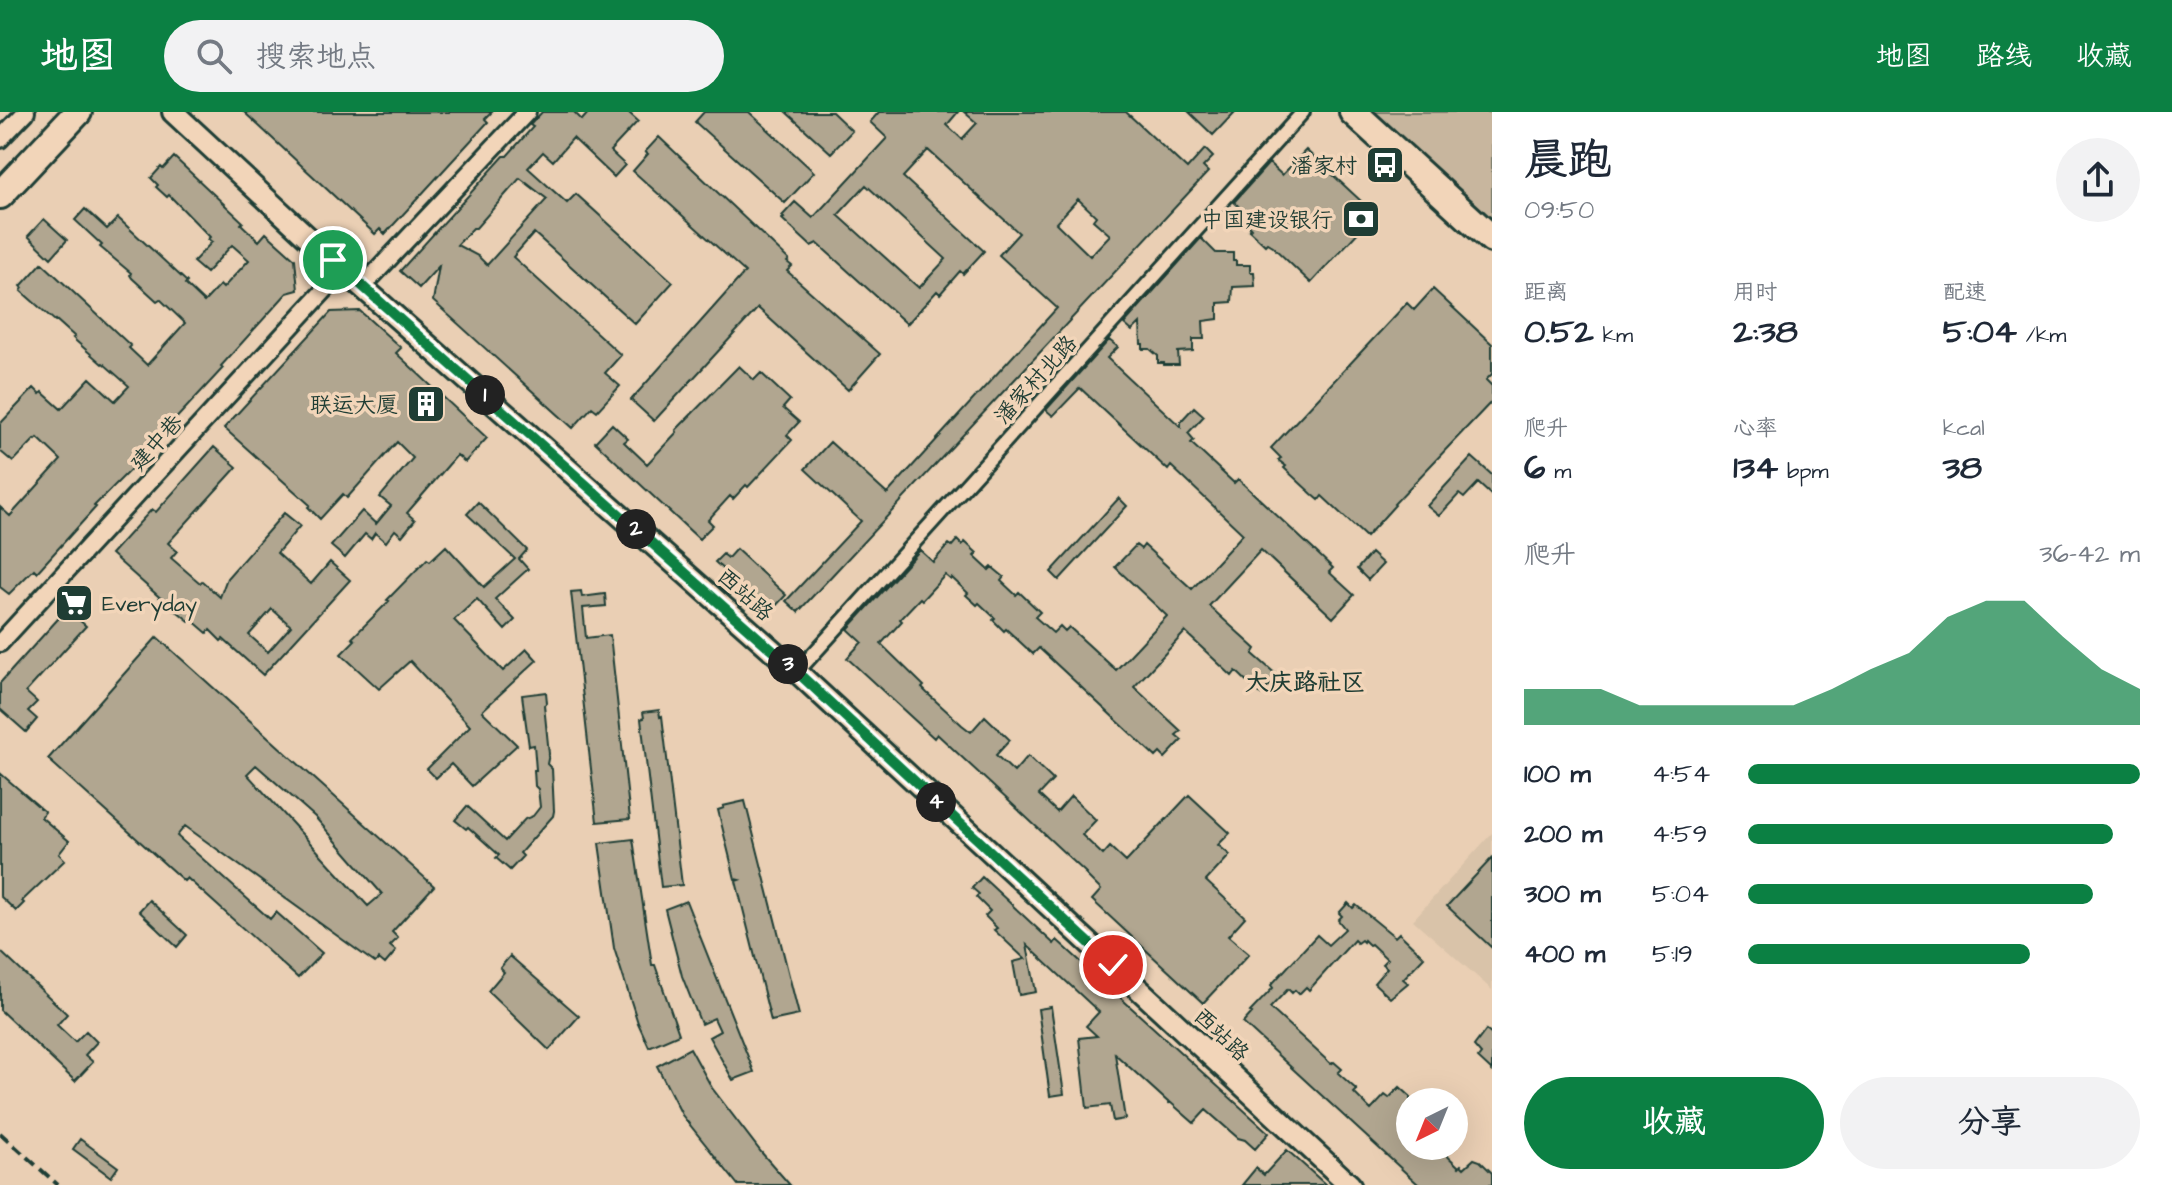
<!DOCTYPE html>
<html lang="zh">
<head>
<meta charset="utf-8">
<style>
  :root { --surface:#fff; --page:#f2f2f3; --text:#1f2937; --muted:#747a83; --accent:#0b8043 }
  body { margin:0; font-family:"Architects Daughter","LXGW WenKai TC",sans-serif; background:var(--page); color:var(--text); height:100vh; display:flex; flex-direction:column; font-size:30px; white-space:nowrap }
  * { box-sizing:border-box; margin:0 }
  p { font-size:26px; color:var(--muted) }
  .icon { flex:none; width:44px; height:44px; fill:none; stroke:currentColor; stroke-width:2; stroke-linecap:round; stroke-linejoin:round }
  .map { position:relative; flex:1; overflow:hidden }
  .sheet { display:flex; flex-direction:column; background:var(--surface); width:680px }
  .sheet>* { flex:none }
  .needle { width:52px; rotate:223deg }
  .tools { position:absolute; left:1396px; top:976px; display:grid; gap:16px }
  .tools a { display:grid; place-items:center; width:72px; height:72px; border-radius:50%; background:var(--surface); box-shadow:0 8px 32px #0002; font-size:40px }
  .pin { position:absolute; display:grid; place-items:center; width:68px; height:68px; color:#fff; margin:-34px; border:4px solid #fff; border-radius:50%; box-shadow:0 2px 8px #0007 }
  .km { position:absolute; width:40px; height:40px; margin:-20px; border-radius:50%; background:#222; color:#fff; font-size:22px; line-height:40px; text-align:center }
  .round { display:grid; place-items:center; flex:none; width:84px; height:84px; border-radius:42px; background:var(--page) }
  .headline { display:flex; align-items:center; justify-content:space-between; height:136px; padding:0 32px }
  h1 { font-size:44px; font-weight:700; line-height:60px }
  .metrics { display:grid; grid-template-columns:repeat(3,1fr); gap:12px; height:136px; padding:8px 32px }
  .metrics div { display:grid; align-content:center }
  .metrics b { font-size:34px; font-weight:700 }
  .metrics small { font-size:22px; font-weight:400 }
  .metrics p { font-size:22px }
  .chart { height:224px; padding:16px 32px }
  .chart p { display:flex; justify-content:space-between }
  .chart svg { width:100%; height:144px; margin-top:8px; fill:var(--accent); opacity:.7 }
  .button { display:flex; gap:16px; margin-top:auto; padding:16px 32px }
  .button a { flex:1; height:92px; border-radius:48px; background:var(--accent); color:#fff; font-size:32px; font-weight:700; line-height:92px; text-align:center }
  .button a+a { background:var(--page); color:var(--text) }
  ul { padding:0 32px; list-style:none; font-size:26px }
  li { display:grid; grid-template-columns:128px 96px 1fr; align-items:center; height:60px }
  li i { height:20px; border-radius:10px; background:var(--accent) }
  header { display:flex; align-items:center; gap:48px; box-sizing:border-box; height:112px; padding:0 40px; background:var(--accent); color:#fff }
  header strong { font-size:38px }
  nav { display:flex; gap:44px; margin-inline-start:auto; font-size:28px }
  .search { width:560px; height:72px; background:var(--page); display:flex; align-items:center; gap:20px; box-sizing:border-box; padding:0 28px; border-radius:44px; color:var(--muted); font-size:30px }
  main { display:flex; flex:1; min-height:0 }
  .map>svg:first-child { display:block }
  .built { fill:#d9c3a9 }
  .green { fill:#c8b69e; stroke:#747a69; stroke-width:2 }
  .building { fill:#b1a690; stroke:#1f3d34; stroke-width:2; fill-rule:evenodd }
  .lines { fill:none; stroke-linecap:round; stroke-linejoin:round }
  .pedestrian-casing { stroke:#1f3d34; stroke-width:18 }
  .minor-casing { stroke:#1f3d34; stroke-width:22 }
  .tertiary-casing { stroke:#1f3d34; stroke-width:26 }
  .primary-casing { stroke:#1f3d34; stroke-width:32 }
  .pedestrian { stroke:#f2d5b9; stroke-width:12 }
  .minor { stroke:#f2d5b9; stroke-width:16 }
  .tertiary { stroke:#f2d5b9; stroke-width:20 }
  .primary { stroke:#f2d5b9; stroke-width:26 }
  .rail { stroke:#1f3d34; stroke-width:4; stroke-dasharray:12 6; stroke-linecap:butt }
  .route-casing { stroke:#fff; stroke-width:16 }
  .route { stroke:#0b8043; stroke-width:10 }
  .labels { text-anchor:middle; stroke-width:7; stroke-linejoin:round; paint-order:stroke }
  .poi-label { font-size:22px; fill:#1f3d34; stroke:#f2d5b9; text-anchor:end }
  .street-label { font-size:22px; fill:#1f3d34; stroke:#f2d5b9 }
  .neighbourhood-label { font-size:24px; font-weight:bold; fill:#1f3d34; stroke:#f2d5b9 }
</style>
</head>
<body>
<header>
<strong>地图</strong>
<div class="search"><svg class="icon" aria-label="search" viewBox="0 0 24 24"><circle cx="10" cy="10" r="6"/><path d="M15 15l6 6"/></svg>搜索地点</div>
<nav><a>地图</a><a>路线</a><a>收藏</a></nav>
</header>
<main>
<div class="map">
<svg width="1492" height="1073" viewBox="0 0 1492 1073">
  <rect width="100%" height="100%" fill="#eacfb4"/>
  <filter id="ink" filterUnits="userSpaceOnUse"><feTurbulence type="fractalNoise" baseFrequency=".0125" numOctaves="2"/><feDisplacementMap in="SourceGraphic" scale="16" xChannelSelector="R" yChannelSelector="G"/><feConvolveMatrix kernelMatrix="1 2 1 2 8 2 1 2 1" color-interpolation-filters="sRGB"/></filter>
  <g filter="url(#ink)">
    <path class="built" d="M 1492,721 L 1492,878 L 1413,808 Z"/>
    <path class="green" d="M 1364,0 L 1492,0 L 1492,117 Z"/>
    <path class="building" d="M 244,0 L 492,0 L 485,7 L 488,10 L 385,122 L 380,117 L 375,122 Z
      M 542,0 L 574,0 L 582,8 L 589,0 L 628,0 L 638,9 L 610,39 L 625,53 L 614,65 L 573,26 L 553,49 L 543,40 L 528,56 L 567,91 L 576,82 L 673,170 L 635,212 L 534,121 L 513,145 L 621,243 L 605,261 L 620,274 L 597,299 L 592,295 L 573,316 L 433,189 L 439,154 L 419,176 L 400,159 L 504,44 L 507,44 L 533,15 L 530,13 ZM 520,66 L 547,87 L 487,153 L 478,144 L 457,133 L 473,116 L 476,116 Z
      M 704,0 L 749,0 L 814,60 L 785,91 L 695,10 Z
      M 786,0 L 832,0 L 852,19 L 831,41 Z
      M 879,0 L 958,0 L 947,13 L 962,27 L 977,11 L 964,0 L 1126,0 L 1187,57 L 1205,37 L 1213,45 L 1203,55 L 1208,60 L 798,500 L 786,489 L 861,409 L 805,357 L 830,330 L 887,382 L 1057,196 L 999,143 L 1019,121 L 928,38 L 903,65 L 984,139 L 963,162 L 960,159 L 940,182 L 937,179 L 907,212 L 817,131 L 811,134 L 782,107 L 784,106 L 782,104 L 795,90 L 813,106 L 887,26 L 870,10 ZM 866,73 L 946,147 L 919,176 L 838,103 ZM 1078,87 L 1096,104 L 1093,108 L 1110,123 L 1090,144 L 1056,111 Z
      M 1189,0 L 1235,0 L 1213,23 Z
      M 659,25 L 789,148 L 787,150 L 792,154 L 787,159 L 880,242 L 848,278 L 758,196 L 654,309 L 631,288 L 745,160 L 633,59 L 648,42 L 645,40 Z
      M 1306,38 L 1375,102 L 1311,171 L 1272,134 L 1267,131 L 1265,133 L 1249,118 L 1251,116 L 1243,107 L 1247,102 L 1234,90 L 1269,51 L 1282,63 Z
      M 174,45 L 243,110 L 241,112 L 259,129 L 266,121 L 295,147 L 298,178 L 287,181 L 221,254 L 223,256 L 158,326 L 160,328 L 94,394 L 96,395 L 37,460 L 34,457 L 9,482 L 0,475 L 0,395 L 10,404 L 61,348 L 38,326 L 36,328 L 35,327 L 13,350 L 0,339 L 0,312 L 34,276 L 40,282 L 42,280 L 61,297 L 90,266 L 115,289 L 129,274 L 103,251 L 102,252 L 76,229 L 73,226 L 75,225 L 56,208 L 55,209 L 21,179 L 23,176 L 21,174 L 42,151 L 131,234 L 129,236 L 147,253 L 185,211 L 160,187 L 157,189 L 132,166 L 130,163 L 131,161 L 100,135 L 102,133 L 75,108 L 85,97 L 107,117 L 118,106 L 187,170 L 185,172 L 204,190 L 220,173 L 223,176 L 249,148 L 232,133 L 206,161 L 193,150 L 212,130 L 208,127 L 210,125 L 169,83 L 167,85 L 156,75 L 158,73 L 151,66 L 161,55 L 163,57 Z
      M 44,107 L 67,128 L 51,146 L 28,124 Z
      M 1201,126 L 1216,141 L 1233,141 L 1233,149 L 1236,149 L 1236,153 L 1250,153 L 1250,160 L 1254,160 L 1255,174 L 1233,175 L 1232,190 L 1218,191 L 1218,207 L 1203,209 L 1204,227 L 1193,227 L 1193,239 L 1178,240 L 1179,253 L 1164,253 L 1164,251 L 1158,251 L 1158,244 L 1150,237 L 1143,237 L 1143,232 L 1141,232 L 1140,211 L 1132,219 L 1124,212 Z
      M 1433,177 L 1492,232 L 1492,262 L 1486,268 L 1492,274 L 1492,289 L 1394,392 L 1395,393 L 1366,425 L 1322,384 L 1319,388 L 1312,382 L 1284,356 L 1286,354 L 1278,348 L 1281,346 L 1271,336 L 1407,191 L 1414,198 Z
      M 360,199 L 401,236 L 396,241 L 487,326 L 465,350 L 457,343 L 407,401 L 415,408 L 402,424 L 395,418 L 386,430 L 375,421 L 371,427 L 365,422 L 345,446 L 331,434 L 362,399 L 376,412 L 391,394 L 380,385 L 413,346 L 397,330 L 347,386 L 343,382 L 320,407 L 308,395 L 310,393 L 224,316 L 331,200 Z
      M 1109,228 L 1118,235 L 1107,246 L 1181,315 L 1181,309 L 1194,295 L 1204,304 L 1188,321 L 1194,328 L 1191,331 L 1234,371 L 1238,367 L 1316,440 L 1333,456 L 1329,460 L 1354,483 L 1333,506 L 1261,438 L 1209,494 L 1256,537 L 1253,542 L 1278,564 L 1261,583 L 1236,559 L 1232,564 L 1185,520 L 1134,575 L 1181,619 L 1176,623 L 1182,628 L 1165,646 L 1160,641 L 1156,645 L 1039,536 L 1033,542 L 1006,517 L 1004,519 L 993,508 L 995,506 L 979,491 L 977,493 L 966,483 L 968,481 L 952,466 L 951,468 L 945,463 L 922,488 L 920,486 L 900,507 L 902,509 L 881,532 L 924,574 L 922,576 L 927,581 L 962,613 L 971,620 L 985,604 L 1010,628 L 996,643 L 1014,660 L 1028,644 L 1053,668 L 1039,683 L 1057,700 L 1071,684 L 1096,708 L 1082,723 L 1103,743 L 1110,735 L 1126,750 L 1189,683 L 1230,721 L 1218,733 L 1230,743 L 1206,769 L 1245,805 L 1228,824 L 1249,842 L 1203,891 L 1092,788 L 1101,778 L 1085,762 L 1086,761 L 937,622 L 934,626 L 847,546 L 862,530 L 848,517 L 920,438 L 933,450 L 949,432 L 952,434 L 957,428 L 962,433 L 965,430 L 977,441 L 974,444 L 989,458 L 992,455 L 1004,465 L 1001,469 L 1016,483 L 1019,480 L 1040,500 L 1035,505 L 1053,521 L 1060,514 L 1065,519 L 1069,515 L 1116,558 L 1167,504 L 1115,455 L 1136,433 L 1141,437 L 1144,433 L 1192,477 L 1243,422 L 1171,354 L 1168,358 L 1080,276 L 1053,304 L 1046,298 Z
      M 739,254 L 754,268 L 761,261 L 790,288 L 783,296 L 799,310 L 787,323 L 792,328 L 748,375 L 746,373 L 733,387 L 730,384 L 708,408 L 713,413 L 699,427 L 595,330 L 612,312 L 628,327 L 624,330 L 647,352 L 677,320 L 676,318 Z
      M 214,335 L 237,355 L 168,431 L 177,439 L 171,446 L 200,471 L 202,469 L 220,485 L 227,466 L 284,401 L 300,414 L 277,441 L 311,472 L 330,450 L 350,468 L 263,563 L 223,527 L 221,529 L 210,518 L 207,521 L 191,507 L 189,509 L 178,500 L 175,499 L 111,442 L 152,397 L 156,400 ZM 272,497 L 291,514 L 268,540 L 249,523 Z
      M 1472,345 L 1492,363 L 1492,384 L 1478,371 L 1464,386 L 1459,382 L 1439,404 L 1427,394 Z
      M 1119,386 L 1127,394 L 1059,468 L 1051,460 Z
      M 478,390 L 527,438 L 519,447 L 528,457 L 495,487 L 515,508 L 505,518 L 477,487 L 454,508 L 503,559 L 527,537 L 537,548 L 482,599 L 517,633 L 472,674 L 451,652 L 436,666 L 427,657 L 470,614 L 410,549 L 379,577 L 341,542 L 355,528 L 352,526 L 389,489 L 387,488 L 427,447 L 430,449 L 446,434 L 484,475 L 515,447 L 467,402 Z
      M 736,437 L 786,483 L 770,500 L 715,450 L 723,442 L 728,446 Z
      M 1371,441 L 1383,452 L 1368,468 L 1357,457 Z
      M 581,479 L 582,485 L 605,482 L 606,494 L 583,496 L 586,526 L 610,523 L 630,707 L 597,710 L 571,480 Z
      M 67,497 L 86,514 L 26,580 L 37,590 L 28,599 L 37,607 L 26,620 L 0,597 L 0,571 Z
      M 157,525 L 434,774 L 392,820 L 398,826 L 390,834 L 396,839 L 385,852 L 379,847 L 375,851 L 185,714 L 177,724 L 270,807 L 276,800 L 322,841 L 298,866 L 187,766 L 184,769 L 48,647 ZM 256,653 L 315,705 L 382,782 L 368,794 L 247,662 Z
      M 546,580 L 547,591 L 544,593 L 549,642 L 547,652 L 552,657 L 554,699 L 553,704 L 520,741 L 523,744 L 510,758 L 496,746 L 499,743 L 468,715 L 466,717 L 455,708 L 467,694 L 505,729 L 525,707 L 533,704 L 540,695 L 538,677 L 535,674 L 534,658 L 536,658 L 534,633 L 529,634 L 522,583 Z
      M 659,598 L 660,605 L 662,604 L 682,773 L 661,775 L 641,607 L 644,606 L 643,600 Z
      M 0,661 L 45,700 L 41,705 L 69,729 L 59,742 L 65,748 L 22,789 L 24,791 L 16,799 L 0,784 Z
      M 745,689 L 799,903 L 771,909 L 736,769 L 739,768 L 735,767 L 718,698 L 724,696 L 723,694 Z
      M 633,727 L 652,853 L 655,853 L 679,922 L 649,935 L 638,911 L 614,836 L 599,731 Z
      M 1492,746 L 1492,836 L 1447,794 Z
      M 982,765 L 1054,832 L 1057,828 L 1269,1021 L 1255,1037 L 1245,1028 L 1238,1026 L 1206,998 L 1194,1011 L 1170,990 L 1169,991 L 1115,942 L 1125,1007 L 1113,1009 L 1110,993 L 1087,996 L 1079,926 L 1097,924 L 1086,914 L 1099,900 L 1027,833 L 1036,880 L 1019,883 L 1013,850 L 1025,847 L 994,818 L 997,816 L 985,804 L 990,799 L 976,785 L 979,782 L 972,776 Z
      M 149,788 L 187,823 L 177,835 L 139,799 Z
      M 686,789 L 754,960 L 733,968 L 709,925 L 720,919 L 714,906 L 701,912 L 682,864 L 665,797 Z
      M 1348,791 L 1353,796 L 1356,793 L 1395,825 L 1399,821 L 1424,845 L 1403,867 L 1408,871 L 1390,886 L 1374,871 L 1387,856 L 1382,852 L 1387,847 L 1371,832 L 1369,833 L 1364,828 L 1363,830 L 1361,828 L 1357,831 L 1354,828 L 1309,878 L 1306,875 L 1299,882 L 1295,878 L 1292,881 L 1288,877 L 1270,896 L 1331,952 L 1334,950 L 1342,957 L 1338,961 L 1357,978 L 1354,981 L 1371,998 L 1385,983 L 1389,986 L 1400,975 L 1410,984 L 1410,1034 L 1437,1034 L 1459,1055 L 1461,1053 L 1464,1056 L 1474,1047 L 1480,1049 L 1492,1061 L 1492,1073 L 1419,1073 L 1243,911 L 1252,901 L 1250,900 L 1273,876 L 1271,873 L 1317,823 L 1328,833 L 1345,817 L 1338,808 L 1342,804 L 1339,801 Z
      M 0,839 L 67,902 L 57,913 L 75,930 L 86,919 L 97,930 L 85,943 L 93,950 L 75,969 L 0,898 Z
      M 510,844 L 579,904 L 549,938 L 488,879 L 504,860 L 500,856 Z
      M 1051,895 L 1064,982 L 1050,984 L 1038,897 Z
      M 1486,918 L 1492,923 L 1492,959 L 1478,946 L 1481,942 L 1474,934 Z
      M 690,936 L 712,976 L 761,1040 L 790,1073 L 738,1073 L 682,1003 L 657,954 Z
      M 80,1027 L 118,1055 L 111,1065 L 73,1037 Z
      M 1287,1038 L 1326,1073 L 1242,1073 L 1256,1056 L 1264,1063 Z"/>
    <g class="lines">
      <defs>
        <path id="pedestrian" d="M 797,560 L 1303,0"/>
        <path id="minor" d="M 0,27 L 26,0
          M 363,174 L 527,0
          M 0,531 L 343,158"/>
        <path id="tertiary" d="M 173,0 L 343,158 L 797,560 L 1350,1073"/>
        <path id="primary" d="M 1353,0 L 1492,127
          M 0,83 L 78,0"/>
      </defs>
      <use href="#pedestrian" class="pedestrian-casing"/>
      <use href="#minor" class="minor-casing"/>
      <use href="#tertiary" class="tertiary-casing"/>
      <use href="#primary" class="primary-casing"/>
      <use href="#pedestrian" class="pedestrian"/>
      <use href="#minor" class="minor"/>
      <use href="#tertiary" class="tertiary"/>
      <use href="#primary" class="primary"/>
      <path class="rail" d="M 0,1021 L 58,1073"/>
    </g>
  </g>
  <g class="lines" filter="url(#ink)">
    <defs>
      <path id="route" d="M 333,148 L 797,560 L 1113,853"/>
    </defs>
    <use href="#route" class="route-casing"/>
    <use href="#route" class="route"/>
  </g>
  <defs>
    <symbol id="bus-square" viewBox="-11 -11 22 22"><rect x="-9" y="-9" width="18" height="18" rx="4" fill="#1f3d34" stroke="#f2d5b9"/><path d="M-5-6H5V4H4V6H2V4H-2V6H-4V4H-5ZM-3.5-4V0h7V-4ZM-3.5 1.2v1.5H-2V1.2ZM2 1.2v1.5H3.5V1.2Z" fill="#fff"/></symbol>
    <symbol id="bank-square" viewBox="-11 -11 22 22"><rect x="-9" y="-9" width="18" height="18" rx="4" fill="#1f3d34" stroke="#f2d5b9"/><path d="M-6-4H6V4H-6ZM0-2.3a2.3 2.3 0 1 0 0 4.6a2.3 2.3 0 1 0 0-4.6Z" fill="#fff"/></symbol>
    <symbol id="building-square" viewBox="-11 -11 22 22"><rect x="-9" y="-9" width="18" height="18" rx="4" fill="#1f3d34" stroke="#f2d5b9"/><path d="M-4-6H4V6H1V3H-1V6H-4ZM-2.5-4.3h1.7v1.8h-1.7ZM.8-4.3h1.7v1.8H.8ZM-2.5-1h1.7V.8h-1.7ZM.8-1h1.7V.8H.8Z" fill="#fff"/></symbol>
    <symbol id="supermarket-square" viewBox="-11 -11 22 22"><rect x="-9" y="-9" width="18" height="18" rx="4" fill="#1f3d34" stroke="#f2d5b9"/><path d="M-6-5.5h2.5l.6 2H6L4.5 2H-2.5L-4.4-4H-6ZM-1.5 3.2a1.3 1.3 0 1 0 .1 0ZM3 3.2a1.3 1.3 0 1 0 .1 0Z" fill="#fff"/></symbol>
  </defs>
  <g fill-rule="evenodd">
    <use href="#bus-square" x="1363" y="31" width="44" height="44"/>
    <use href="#bank-square" x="1339" y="85" width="44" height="44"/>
    <use href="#building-square" x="404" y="270" width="44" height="44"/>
    <use href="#supermarket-square" x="52" y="469" width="44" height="44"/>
  </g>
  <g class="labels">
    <g class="poi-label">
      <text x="1357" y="61">潘家村</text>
      <text x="1333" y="115">中国建设银行</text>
      <text x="398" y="300">联运大厦</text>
      <text x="102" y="499" text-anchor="start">Everyday</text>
    </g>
    <g class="street-label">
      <text transform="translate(1035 267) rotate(-48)" y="8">潘家村北路</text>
      <text transform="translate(156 330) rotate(-48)" y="8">建中巷</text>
      <text transform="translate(746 482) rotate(42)" y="8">西站路</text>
      <text transform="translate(1222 922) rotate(43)" y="8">西站路</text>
    </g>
    <g class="neighbourhood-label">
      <text x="1305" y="578">大庆路社区</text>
    </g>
  </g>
</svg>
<div class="tools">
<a><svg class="needle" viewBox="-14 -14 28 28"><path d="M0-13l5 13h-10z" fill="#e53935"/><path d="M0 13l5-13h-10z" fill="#747a83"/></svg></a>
</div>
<div class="pin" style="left:333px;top:148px;background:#1e9e55"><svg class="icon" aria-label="arrive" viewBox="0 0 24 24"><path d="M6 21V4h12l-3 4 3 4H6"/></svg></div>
<div class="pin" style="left:1113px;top:853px;background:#d93025"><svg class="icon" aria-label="check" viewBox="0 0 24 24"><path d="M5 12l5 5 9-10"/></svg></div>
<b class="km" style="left:485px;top:283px">1</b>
<b class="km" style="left:636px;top:417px">2</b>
<b class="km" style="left:788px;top:552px">3</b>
<b class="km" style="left:936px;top:690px">4</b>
</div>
<section class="sheet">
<div class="headline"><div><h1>晨跑</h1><p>09:50</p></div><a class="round"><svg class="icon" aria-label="share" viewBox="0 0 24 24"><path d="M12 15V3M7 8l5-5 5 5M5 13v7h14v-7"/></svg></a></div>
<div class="metrics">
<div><p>距离</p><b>0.52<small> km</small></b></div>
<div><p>用时</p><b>2:38</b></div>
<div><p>配速</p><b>5:04<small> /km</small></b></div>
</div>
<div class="metrics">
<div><p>爬升</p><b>6<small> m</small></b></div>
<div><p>心率</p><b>134<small> bpm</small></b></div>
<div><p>kcal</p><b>38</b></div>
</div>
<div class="chart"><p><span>爬升</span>36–42 m</p>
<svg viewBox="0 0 160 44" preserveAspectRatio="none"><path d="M0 44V33L10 33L20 33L30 38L40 38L50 38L60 38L70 38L80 33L90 27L100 22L110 11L120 6L130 6L140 17L150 27L160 33V44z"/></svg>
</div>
<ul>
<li><b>100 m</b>4:54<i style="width:100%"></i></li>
<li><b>200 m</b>4:59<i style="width:93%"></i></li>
<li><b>300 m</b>5:04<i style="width:88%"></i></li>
<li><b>400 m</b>5:19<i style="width:72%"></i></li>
</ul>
<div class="button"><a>收藏</a><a>分享</a></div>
</section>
</main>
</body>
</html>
